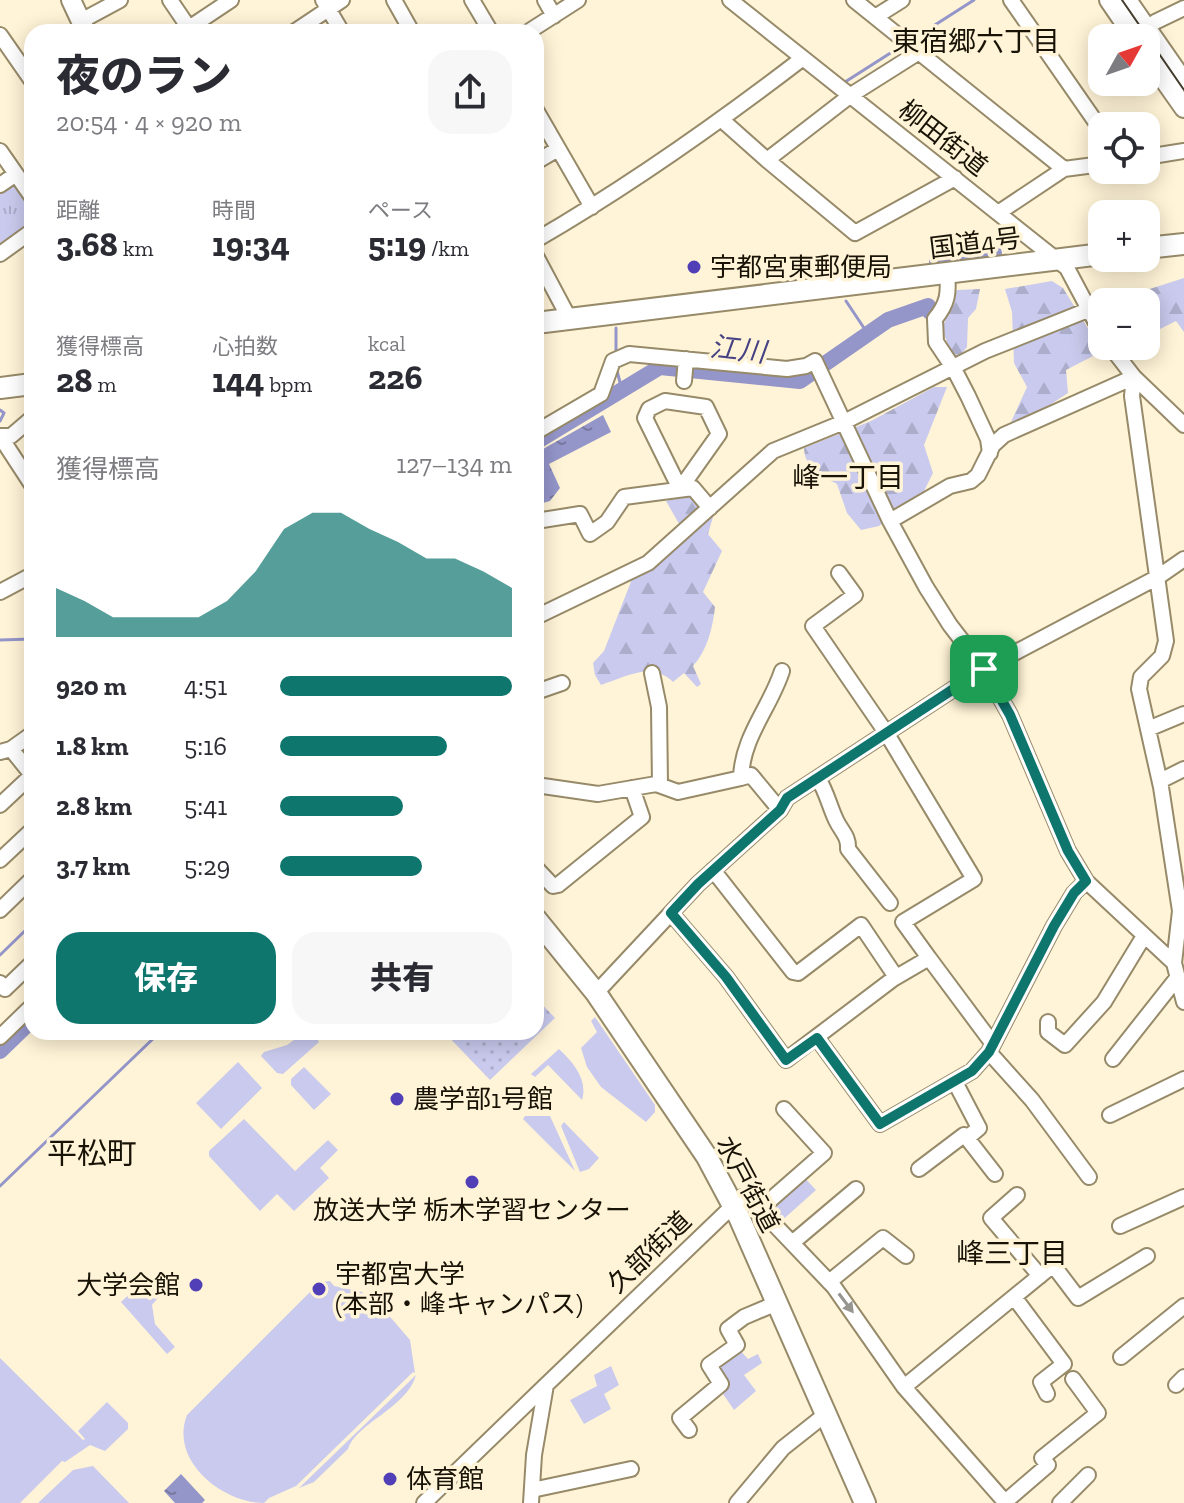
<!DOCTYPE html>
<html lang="ja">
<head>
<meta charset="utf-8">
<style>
  :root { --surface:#fff; --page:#f7f7f7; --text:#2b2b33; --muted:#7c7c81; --accent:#0f766e }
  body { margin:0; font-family:"Zilla Slab","Noto Sans JP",serif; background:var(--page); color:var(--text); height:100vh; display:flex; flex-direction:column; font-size:30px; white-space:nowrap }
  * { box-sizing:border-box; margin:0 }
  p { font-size:26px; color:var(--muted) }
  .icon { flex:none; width:44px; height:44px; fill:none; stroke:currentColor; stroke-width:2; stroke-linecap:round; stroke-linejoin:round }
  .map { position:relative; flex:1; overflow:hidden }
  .panel { position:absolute; left:24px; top:24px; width:520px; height:1016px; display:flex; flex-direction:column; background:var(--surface); border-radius:24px; box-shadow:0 4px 20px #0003 }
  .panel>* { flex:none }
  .needle { width:52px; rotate:50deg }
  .controls { position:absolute; left:1088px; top:24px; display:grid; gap:16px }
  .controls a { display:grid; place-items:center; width:72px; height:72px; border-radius:16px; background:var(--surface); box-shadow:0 4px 20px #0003; font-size:40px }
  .pin { position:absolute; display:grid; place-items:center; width:68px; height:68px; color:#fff; margin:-34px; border-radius:16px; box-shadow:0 4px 12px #0006 }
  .round { display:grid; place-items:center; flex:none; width:84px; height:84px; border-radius:24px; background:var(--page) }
  .head { display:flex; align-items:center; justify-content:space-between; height:136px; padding:0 32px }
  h1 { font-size:44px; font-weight:800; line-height:60px }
  .figures { display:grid; grid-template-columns:repeat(3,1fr); gap:12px; height:136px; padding:8px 32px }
  .figures div { display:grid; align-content:center }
  .figures b { font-size:34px; font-weight:800 }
  .figures small { font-size:22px; font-weight:400 }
  .figures p { font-size:22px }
  .chart { height:224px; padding:16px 32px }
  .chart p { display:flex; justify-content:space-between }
  .chart svg { width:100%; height:144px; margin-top:8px; fill:var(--accent); opacity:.7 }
  .cta { display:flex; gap:16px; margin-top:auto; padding:16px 32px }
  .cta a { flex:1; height:92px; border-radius:24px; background:var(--accent); color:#fff; font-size:32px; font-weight:800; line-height:92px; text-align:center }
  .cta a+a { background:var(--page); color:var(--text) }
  ul { padding:0 32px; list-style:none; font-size:26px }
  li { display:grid; grid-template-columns:128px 96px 1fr; align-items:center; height:60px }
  li i { height:20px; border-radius:10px; background:var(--accent) }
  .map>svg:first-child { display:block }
  .grass { fill:#c9caed }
  .forest { fill:url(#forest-firs) }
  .park { fill:url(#park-tufts) }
  .garden { fill:url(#garden-dots) }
  .water { fill:url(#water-ripples) }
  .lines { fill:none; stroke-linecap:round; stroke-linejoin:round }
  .stream { stroke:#9495c9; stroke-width:3 }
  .river { stroke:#9495c9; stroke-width:16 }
  .minor-casing { stroke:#978a69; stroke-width:18 }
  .major-casing { stroke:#978a69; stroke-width:22 }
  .highway-casing { stroke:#978a69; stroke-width:24 }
  .minor { stroke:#fff; stroke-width:14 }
  .major { stroke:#fff; stroke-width:18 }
  .highway { stroke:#fff; stroke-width:20 }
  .tram { stroke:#443d2d; stroke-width:2 }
  .oneway { fill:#97958f }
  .route-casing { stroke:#fff; stroke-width:16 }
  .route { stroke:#0f766e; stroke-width:10 }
  .poi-dot { fill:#503fb7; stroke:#fff4d7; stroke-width:3 }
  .labels { text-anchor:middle; stroke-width:7; stroke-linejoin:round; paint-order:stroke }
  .street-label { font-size:26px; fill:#181306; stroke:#fff4d7 }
  .poi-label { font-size:26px; fill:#181306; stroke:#fff4d7; text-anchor:start }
  .neighbourhood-label { font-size:28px; fill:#181306; stroke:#fff4d7 }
  .water-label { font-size:28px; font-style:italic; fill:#464284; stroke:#fff4d7 }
  .quarter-label { font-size:30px; fill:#181306; stroke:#fff4d7 }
</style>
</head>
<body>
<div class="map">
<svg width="1184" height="1503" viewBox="0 0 1184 1503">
  <defs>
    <pattern id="forest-firs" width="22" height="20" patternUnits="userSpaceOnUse" patternTransform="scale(2)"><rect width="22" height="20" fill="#c9caed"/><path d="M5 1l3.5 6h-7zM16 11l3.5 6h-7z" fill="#acadca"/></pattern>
    <pattern id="park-tufts" width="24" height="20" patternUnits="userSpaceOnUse" patternTransform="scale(2)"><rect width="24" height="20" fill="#c9caed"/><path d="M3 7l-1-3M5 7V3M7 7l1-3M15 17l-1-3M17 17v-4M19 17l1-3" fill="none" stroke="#acadca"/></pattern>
    <pattern id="garden-dots" width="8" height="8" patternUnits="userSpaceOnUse" patternTransform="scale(2)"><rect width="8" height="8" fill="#c9caed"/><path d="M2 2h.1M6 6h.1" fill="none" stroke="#acadca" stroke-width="1.8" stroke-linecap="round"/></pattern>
    <pattern id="water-ripples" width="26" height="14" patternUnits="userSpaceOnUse" patternTransform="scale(2)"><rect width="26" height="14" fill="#9495c9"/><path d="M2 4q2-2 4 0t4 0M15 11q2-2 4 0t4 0" fill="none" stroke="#7878a1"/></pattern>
  </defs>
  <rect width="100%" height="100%" fill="#fff4d7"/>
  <path class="grass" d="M 595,1017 L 655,1105 L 655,1112 L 646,1122 L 601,1087 L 587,1067 L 581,1048 L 597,1032 L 591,1021 Z
    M 305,1032 L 314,1032 L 319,1042 L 283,1074 L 277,1073 L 261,1056 L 264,1052 L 287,1045 Z
    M 559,1049 C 574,1063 588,1080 582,1100 L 548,1065 L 535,1077 L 531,1074 Z
    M 238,1062 L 262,1088 L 221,1129 L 196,1103 Z
    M 304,1067 L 331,1094 L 314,1110 L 291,1085 L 291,1079 Z
    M 525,1116 L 550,1116 L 575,1171 L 523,1119 Z
    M 244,1119 L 295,1171 L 328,1140 L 338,1150 L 320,1168 L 329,1178 L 294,1211 L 277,1194 L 260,1211 L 209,1156 L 209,1151 Z
    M 564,1122 L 599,1158 L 589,1169 L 580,1172 L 561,1126 Z
    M 802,1175 L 816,1190 L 778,1224 L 763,1208 Z
    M 330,1281 L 334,1286 L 362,1292 L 392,1319 L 410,1340 L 415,1373 L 413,1372 L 296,1486 L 269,1498 L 264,1503 C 223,1503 169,1461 187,1415 L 320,1282 Z
    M 152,1283 L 162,1293 L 152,1305 L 155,1324 L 175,1347 L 167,1354 L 121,1302 L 139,1285 L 145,1290 Z
    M 737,1347 L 748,1359 L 758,1354 L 762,1363 L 744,1375 L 756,1391 L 734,1410 L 721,1391 L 728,1386 L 714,1367 Z
    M 0,1358 L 83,1440 L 85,1439 L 78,1431 L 107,1402 L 128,1423 L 128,1429 L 105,1451 L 90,1445 L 65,1462 L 62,1461 L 20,1503 L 0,1503 Z
    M 611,1366 L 619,1385 L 604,1394 L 611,1409 L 584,1424 L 570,1400 L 597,1386 L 594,1375 Z
    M 416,1375 C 408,1407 355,1424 348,1449 L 314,1482 L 299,1488 Z
    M 93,1466 L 129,1503 L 38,1503 L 73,1470 Z"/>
  <path class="forest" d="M 1184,278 L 1184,332 L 1176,321 L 1146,336 L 1146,302 L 1122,302 L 1131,295 Z
    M 1052,281 L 1063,288 L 1095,340 L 1095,355 L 1066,370 L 1068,393 L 1027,420 L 1011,422 L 1027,387 L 1014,363 L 1012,312 L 1005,289 Z
    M 980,289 L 976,309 L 968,318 L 967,347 L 960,356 L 952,355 L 942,329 L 957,290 Z
    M 934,387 L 947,387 L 924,445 L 933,473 L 921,497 L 879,526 L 861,530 L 847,513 L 837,484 C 820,475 805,469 804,448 L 871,421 Z
    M 692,493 L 713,517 L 708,534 L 722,551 L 703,592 L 715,607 C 713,627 707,651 693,666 L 701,684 L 697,687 L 684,673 L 673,682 C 651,661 626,677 601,685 L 595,675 L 593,663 L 604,651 L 632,579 L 654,565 L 686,536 L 666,501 Z"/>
  <path class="park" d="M 13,184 L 18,185 L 32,205 L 32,227 L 0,249 L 0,193 Z"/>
  <path class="garden" d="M 536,998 L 555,1018 L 490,1080 L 444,1032 L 536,1032 Z"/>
  <path class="water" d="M 603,415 L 611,432 L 549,464 L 560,488 L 550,501 L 536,505 L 536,453 Z
    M 181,1474 L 205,1500 L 202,1503 L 175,1503 L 164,1491 Z"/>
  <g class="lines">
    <path class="stream" d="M 913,39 L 974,0
      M 845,82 L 903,45
      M 846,301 L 868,334
      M 616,352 L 616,328
      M 616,367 L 622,390
      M 0,410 L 4,413 L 0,421
      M 0,640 L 32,639
      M 0,955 L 32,924
      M 0,1186 L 160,1032"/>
    <path class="river" d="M 937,262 L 940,259 L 994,253
      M 536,442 L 660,367 L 800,381 L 888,320 L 928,306 L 930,312
      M 0,1051 L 32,1020"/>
    <defs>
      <path id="minor" d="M 170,0 L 189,28 L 231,0
        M 323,0 L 342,32
        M 394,0 L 412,32
        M 472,0 L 491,32
        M 545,0 L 554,16
        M 730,0 L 1067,268 L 1102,334
        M 854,0 L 1064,169
        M 1011,0 L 1102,131
        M 875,17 L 902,0
        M 81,21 L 120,0
        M 1155,22 L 1184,8
        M 294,32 L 342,0
        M 528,32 L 578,0
        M 0,35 L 32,81
        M 536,110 L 592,207
        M 722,120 L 767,160 L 851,95 L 919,52
        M 0,151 L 16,174
        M 1146,157 L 1184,151
        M 767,160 L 855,233 L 955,178
        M 536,162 L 558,149
        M 0,185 L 16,174 L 32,197
        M 998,213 L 1064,169 L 1102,164
        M 536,240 C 631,185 717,124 803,58
        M 0,254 L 32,231
        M 536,256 L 569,318
        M 947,273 C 949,293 948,303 935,319 L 936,342 L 954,369 L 968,396 L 988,439 L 990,453
        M 1110,346 L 1134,377 L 1184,425
        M 1134,377 L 1132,396 L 1166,641 L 1162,656 L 1141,677 L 1139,689 L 1161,787 L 1180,911 L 1174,963
        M 684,381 L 686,359
        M 665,401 L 706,407 L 719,434 L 680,489 L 645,418 L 649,409 Z
        M 536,432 L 601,394 L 613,361 L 629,354 L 787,369 L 806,366 L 815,361 L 890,521 L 926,587 L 950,625 L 984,669 L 1010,715 L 1068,851 L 1086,881 L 1174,963 L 1184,1002
        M 0,436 L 32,485
        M 0,436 L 11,436 L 32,418
        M 536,521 L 580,514 L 590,534 L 607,522 L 624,497 L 693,488 L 710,508
        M 890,521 L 950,486 L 971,481 L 978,475 L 993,445 L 1004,435 L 1134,377
        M 0,592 L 32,575
        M 536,617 L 648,563 L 773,451 L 844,422 L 985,351 L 1088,310
        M 652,673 L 659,707 L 660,785
        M 536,692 L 562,683
        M 1148,729 L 1184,714
        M 11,749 L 32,775
        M 0,752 L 11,749 L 32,734
        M 741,778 L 751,775 L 780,810
        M 818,778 C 827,793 829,805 836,820 C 841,831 849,836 848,849 L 890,903
        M 1160,781 L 1184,769
        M 536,785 L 598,794 L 656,784 L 678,792 L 741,778 C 742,737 770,708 782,671
        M 0,805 L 32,775
        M 0,860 L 32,830
        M 536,868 L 553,886 L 558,885 L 642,817 L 632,788
        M 713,870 L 793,972 L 798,973 L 861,925 L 896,977
        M 0,910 L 32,879
        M 671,913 L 726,977 L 786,1060 L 893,979 L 929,958 L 903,922 L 974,879 L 887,734 L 813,626 L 855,595 L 839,573
        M 929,958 L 993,1044
        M 0,983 L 5,989 L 32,963
        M 596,993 L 698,884 L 780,810 L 787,798 L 984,669 L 1158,577 L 1184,559
        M 1048,1022 L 1048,1032 L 1065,1045 L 1104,1002 L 1144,936
        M 0,1037 L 32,1006
        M 817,1038 L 880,1124 L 972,1071 L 989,1052 L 1054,926 L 1074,893 L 1086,881
        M 989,1052 L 1032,1100 L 1089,1177
        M 1113,1059 L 1177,978
        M 955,1082 L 979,1128 L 967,1138 L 995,1174
        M 1110,1115 L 1184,1079
        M 919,1169 L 964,1135 L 967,1138
        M 1017,1195 L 991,1218 L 1040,1276
        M 760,1209 L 824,1153 L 784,1109
        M 1120,1226 L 1184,1197
        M 792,1243 L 856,1189
        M 829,1282 L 883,1238 L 906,1256
        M 1014,1297 L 1064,1364 L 1041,1382 L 1047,1394
        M 1121,1357 L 1184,1306
        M 1176,1385 L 1184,1377
        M 904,1387 L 1053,1265 L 1078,1298 L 1147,1256
        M 689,1430 L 680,1418 L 721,1384 L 709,1365 L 737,1345 L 728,1329 L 744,1317 L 777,1303
        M 532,1490 L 631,1469
        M 1005,1502 L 1048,1465 L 1042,1458 L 1098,1413 L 1073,1379
        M 424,1503 L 546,1385
        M 531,1503 L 534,1455 L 546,1385 L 742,1197 L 751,1200 L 834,1287 L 904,1387 L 1006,1503
        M 737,1503 L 783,1448 L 826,1414
        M 1060,1503 L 1088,1475"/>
      <path id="major" d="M 71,0 L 86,32
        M 1109,0 L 1135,38
        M 1127,0 L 1184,82
        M 1146,54 L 1184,108"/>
      <path id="highway" d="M 1146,248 L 1184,244
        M 536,323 L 1102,254
        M 0,388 L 32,384
        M 536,919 L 596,993 L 707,1157 L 739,1217 L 865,1503"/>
    </defs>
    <use href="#minor" class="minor-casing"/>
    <use href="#major" class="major-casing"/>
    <use href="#highway" class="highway-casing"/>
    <use href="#minor" class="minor"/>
    <use href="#major" class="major"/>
    <use href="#highway" class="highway"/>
    <path class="tram" d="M 1122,0 L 1184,90"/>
  </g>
  <defs><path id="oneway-solid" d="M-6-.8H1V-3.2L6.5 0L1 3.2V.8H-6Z" transform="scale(2)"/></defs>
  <use class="oneway" href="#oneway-solid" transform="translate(846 1303) rotate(53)"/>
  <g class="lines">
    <defs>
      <path id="route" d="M 984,669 L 1010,715 L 1068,851 L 1086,881 L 1074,893 L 1054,926 L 989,1052 L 972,1071 L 880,1124 L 817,1038 L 786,1060 L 726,977 L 671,913 L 698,884 L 780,810 L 787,798 Z"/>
    </defs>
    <use href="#route" class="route-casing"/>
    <use href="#route" class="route"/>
  </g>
  <g class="poi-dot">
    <circle cx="694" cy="267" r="8"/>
    <circle cx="397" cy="1099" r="8"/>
    <circle cx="472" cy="1182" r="8"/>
    <circle cx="196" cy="1285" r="8"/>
    <circle cx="319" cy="1289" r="8"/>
    <circle cx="390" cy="1479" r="8"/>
  </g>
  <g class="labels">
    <g class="street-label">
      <text transform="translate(943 138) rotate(38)" y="9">柳田街道</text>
      <text transform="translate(975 243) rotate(-7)" y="9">国道4号</text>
      <text transform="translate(748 1184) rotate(62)" y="9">水戸街道</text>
      <text transform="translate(649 1252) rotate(-44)" y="9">久部街道</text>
    </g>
    <g class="poi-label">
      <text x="710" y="276">宇都宮東郵便局</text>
      <text x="413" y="1108">農学部1号館</text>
      <text x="472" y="1219" text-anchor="middle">放送大学 栃木学習センター</text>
      <text x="335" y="1283">宇都宮大学<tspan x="335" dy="30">(本部・峰キャンパス)</tspan></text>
      <text x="180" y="1294" text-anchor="end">大学会館</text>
      <text x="406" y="1488">体育館</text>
    </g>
    <g class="neighbourhood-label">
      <text x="976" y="51">東宿郷六丁目</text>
      <text x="848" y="487">峰一丁目</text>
      <text x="1012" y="1263">峰三丁目</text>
    </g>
    <g class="water-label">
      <text transform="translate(738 349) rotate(6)" y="10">江川</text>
    </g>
    <g class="quarter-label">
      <text x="92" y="1164">平松町</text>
    </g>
  </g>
</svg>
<div class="controls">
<a><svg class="needle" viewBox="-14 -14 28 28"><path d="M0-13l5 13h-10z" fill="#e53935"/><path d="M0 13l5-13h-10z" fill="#7c7c81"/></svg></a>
<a><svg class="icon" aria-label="locate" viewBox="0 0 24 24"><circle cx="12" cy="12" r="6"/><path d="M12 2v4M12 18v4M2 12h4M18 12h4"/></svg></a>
<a>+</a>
<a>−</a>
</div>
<div class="pin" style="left:984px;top:669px;background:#1e9e55"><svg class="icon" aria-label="arrive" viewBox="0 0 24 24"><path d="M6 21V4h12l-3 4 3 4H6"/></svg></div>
<section class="panel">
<div class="head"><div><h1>夜のラン</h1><p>20:54 · 4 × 920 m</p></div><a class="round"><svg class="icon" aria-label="share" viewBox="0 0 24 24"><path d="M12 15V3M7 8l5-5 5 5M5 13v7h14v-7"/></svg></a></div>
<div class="figures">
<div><p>距離</p><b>3.68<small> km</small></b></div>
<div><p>時間</p><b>19:34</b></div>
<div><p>ペース</p><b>5:19<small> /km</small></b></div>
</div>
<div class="figures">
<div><p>獲得標高</p><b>28<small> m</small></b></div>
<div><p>心拍数</p><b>144<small> bpm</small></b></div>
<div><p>kcal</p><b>226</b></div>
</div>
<div class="chart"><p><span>獲得標高</span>127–134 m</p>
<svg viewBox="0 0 160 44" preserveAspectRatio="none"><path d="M0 44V29L10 33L20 38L30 38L40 38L50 38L60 33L70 24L80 11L90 6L100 6L110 11L120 15L130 20L140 20L150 24L160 29V44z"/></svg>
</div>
<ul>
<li><b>920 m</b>4:51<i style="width:100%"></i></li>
<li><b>1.8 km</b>5:16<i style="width:72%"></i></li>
<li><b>2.8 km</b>5:41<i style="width:53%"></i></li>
<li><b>3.7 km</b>5:29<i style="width:61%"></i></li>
</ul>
<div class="cta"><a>保存</a><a>共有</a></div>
</section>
</div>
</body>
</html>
